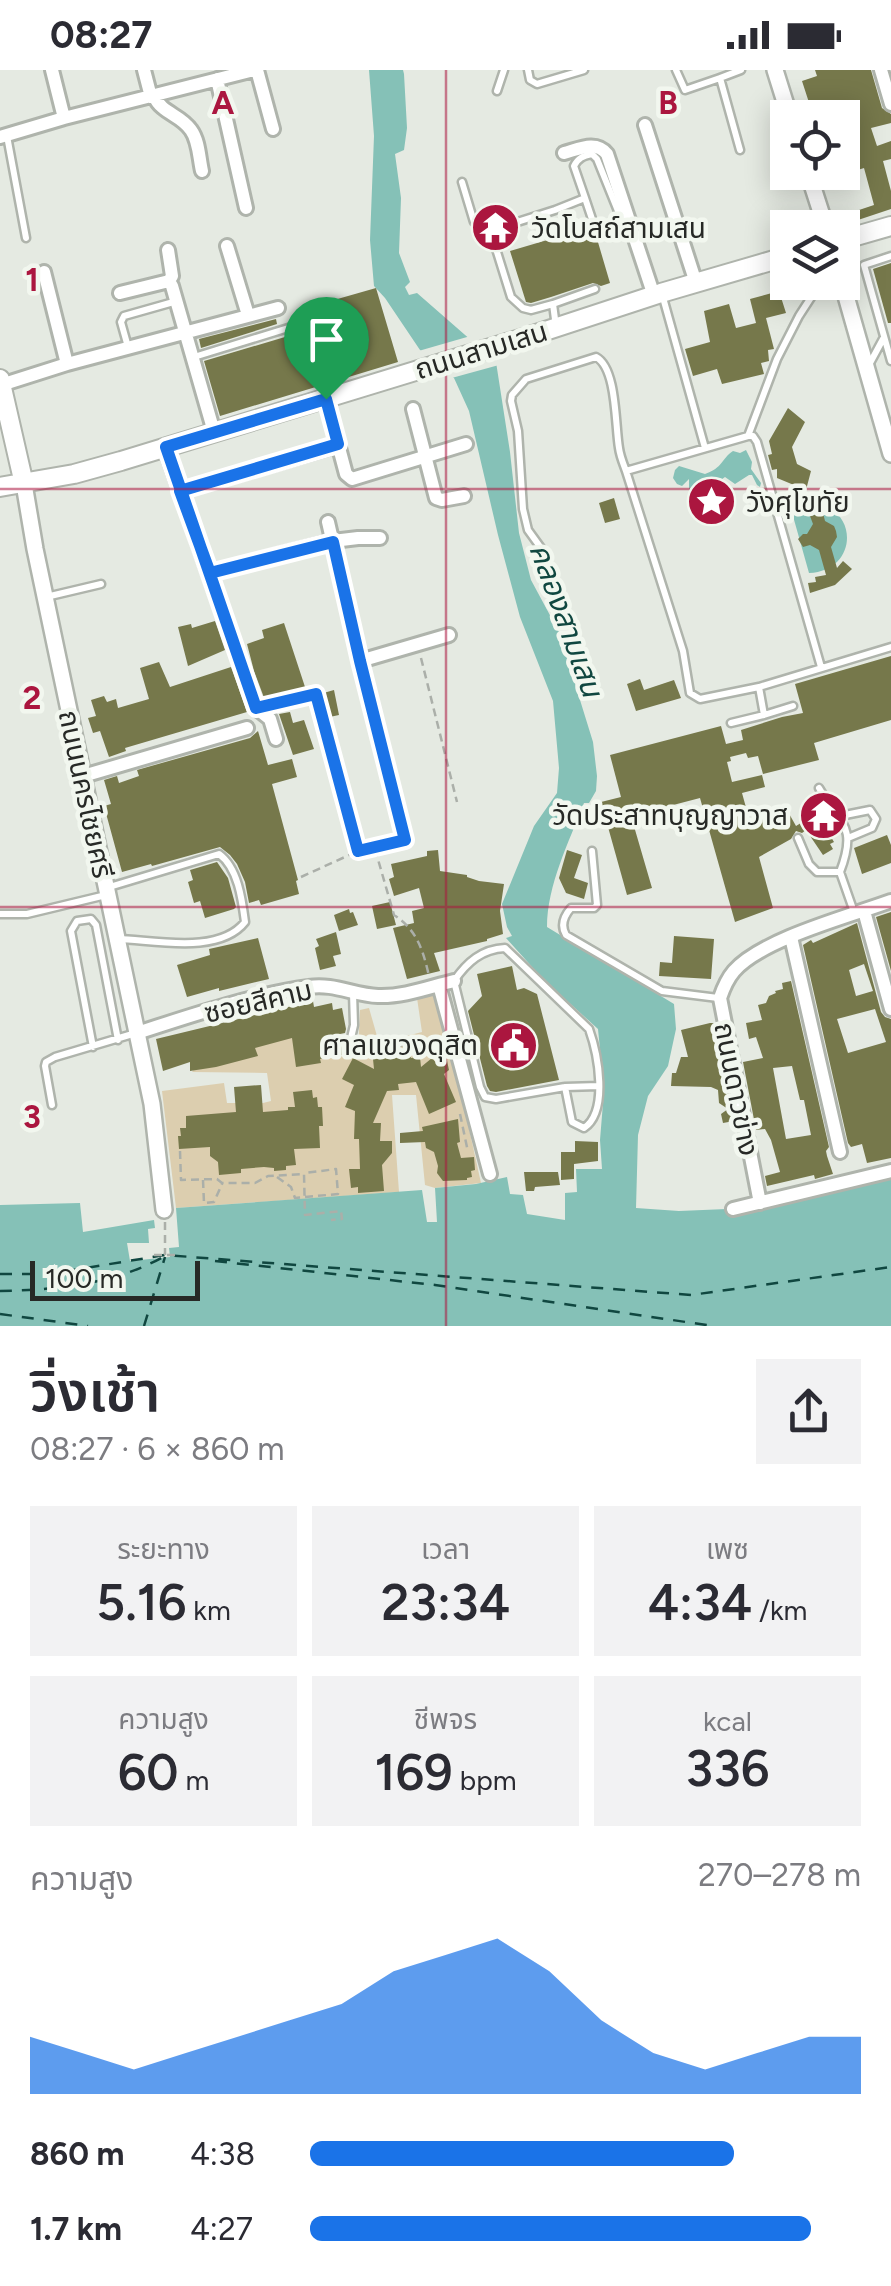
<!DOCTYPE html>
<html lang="th">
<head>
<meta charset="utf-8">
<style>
  :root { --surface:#fff; --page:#f2f2f3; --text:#2b2b33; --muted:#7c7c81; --accent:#1a73e8 }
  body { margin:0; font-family:Figtree,"Noto Sans Thai",sans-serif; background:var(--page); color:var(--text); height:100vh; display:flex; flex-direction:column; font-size:38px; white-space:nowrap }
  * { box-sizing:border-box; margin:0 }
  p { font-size:32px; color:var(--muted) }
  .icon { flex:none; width:55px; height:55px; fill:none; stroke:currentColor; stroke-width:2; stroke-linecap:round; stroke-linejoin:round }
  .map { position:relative; height:1256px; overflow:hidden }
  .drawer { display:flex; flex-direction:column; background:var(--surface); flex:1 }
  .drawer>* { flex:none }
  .buttons { position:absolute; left:770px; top:30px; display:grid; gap:20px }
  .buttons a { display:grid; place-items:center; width:90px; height:90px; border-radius:0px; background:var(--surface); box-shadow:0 5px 25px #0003; font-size:50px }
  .scale { position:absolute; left:30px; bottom:25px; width:170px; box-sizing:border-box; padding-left:10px; border:5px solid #272926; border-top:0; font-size:28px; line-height:35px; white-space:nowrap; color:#272926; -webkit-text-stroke:8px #f2f7ef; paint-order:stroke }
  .pin { position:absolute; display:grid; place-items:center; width:85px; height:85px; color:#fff; margin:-102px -42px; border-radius:50% 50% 50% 0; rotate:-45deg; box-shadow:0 0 10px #0007 }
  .pin .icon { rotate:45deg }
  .round { display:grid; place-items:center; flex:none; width:105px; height:105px; border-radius:0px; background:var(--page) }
  .headline { display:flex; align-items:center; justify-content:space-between; height:170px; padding:0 30px }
  h1 { font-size:55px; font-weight:600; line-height:75px }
  .figures { display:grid; grid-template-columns:repeat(3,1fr); gap:15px; height:170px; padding:10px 30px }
  .figures div { display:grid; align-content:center; border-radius:0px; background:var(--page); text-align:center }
  .figures b { font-size:50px; font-weight:600 }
  .figures small { font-size:28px; font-weight:400 }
  .figures p { font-size:28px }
  .chart { height:280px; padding:20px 30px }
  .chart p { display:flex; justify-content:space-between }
  .chart svg { width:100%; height:180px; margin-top:10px; fill:var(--accent); opacity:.7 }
  ul { padding:0 30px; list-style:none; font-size:32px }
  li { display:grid; grid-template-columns:160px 120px 1fr; align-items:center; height:75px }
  li i { height:25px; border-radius:12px; background:var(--accent) }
  .status { display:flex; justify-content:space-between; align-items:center; height:70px; padding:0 50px; background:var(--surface); direction:ltr }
  .status svg { height:28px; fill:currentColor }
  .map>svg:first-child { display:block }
  .green { fill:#dcceaf }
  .water { fill:#85c1b7 }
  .pier { fill:#e5eae2 }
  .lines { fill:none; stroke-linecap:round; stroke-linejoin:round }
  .ferry { stroke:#104740; stroke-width:2.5; stroke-dasharray:12 10; stroke-linecap:butt }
  .building { fill:#76784b; fill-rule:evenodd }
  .service-casing { stroke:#afb4ac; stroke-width:11 }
  .minor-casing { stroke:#afb4ac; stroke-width:18 }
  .tertiary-casing { stroke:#afb4ac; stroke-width:20 }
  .secondary-casing { stroke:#afb4ac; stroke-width:22 }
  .path { stroke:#abafa9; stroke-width:2.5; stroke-dasharray:8 5; stroke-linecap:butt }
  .service { stroke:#fff; stroke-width:6 }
  .minor { stroke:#fff; stroke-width:12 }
  .tertiary { stroke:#fff; stroke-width:15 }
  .secondary { stroke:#fff; stroke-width:18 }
  .route-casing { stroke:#fff; stroke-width:20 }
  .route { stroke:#1a73e8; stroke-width:12 }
  .grid { fill:none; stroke:#ab163f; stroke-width:2.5; stroke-opacity:0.55 }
  .labels { text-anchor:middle; stroke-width:9; stroke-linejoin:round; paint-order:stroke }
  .poi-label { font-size:28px; fill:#272926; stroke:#f2f7ef; text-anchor:start }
  .street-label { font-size:28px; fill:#272926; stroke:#f2f7ef }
  .water-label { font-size:30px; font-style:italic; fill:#104740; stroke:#f2f7ef }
  .grid-label { font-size:32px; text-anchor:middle; font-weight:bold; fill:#ab163f; stroke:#f2f7ef; stroke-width:9; stroke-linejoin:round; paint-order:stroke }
</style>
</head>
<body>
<div class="status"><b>08:27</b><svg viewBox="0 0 49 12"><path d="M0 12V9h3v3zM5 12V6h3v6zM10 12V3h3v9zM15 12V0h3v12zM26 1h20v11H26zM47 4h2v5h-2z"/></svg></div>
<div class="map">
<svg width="891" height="1256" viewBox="0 0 891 1256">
  <rect width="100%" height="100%" fill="#e5eae2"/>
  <path class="green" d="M 439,923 L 481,1113 L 435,1118 L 425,1115 L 416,1025 L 392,1025 L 399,1122 L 176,1138 L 162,1021 L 224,1013 L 227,1033 L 263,1033 L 271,1031 L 267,1003 L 192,1002 L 202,989 L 319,950 L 326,989 L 358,983 L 360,940 L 369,938 L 379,973 L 422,962 L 417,928 Z"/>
  <path class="water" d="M 369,0 L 403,0 L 404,4 L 407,58 L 404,80 L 395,84 L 401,128 L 399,183 L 410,212 L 405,217 L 409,225 L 417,223 L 496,292 L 510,382 L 519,463 L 531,510 L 559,562 L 593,672 L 597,706 L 596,721 L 589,733 L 584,733 C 569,772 547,815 547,857 L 674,934 L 676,959 L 668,996 L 648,1026 L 638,1065 L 636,1138 L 679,1141 L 727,1139 L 728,1143 L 891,1105 L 891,1256 L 0,1256 L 0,1135 L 80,1133 L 83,1162 L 154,1150 L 155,1158 L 148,1159 L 149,1173 L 127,1173 L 130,1191 L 170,1187 L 169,1178 L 179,1177 L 176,1138 L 422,1120 L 427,1152 L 437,1152 L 435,1118 L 476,1114 L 507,1107 L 510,1124 L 523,1125 L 527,1144 L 565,1150 L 565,1123 L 577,1122 L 576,1099 L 602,1099 L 600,1070 L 604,1021 L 598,959 L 543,909 L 506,868 L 512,866 L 507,857 L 502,834 L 534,756 L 557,723 L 559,698 L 553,631 L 520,547 L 498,465 L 469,341 L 454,308 L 420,280 L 385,228 L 374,216 L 370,170 L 374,66 Z
    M 746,380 L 752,392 L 751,399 L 761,413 L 760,417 L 757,415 L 752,405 L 749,405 L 735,414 L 725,407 L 715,414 L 700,415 L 697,423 L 693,424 L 689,421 L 689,409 L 682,416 L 677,414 L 673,408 L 675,400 L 679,396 L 705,404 C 723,398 721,389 733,381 L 740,383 Z
    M 810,432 C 860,436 859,501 809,503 L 791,439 Z"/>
  <path class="pier" d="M 474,265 L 496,286 L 499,295 L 448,309 L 415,282 Z"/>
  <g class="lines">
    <path class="ferry" d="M 215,1191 L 435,1215 L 713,1256
      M 0,1204 L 49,1204 L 165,1185 L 691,1225 L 891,1197
      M 0,1221 C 55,1220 115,1214 163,1187
      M 0,1244 L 88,1256
      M 144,1256 L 165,1187"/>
  </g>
  <path class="building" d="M 815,0 L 871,0 L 882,38 L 891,44 L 891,53 L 871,58 L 877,76 L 891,71 L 891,89 L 883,91 L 891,121 L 891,139 L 852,152 L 841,146 L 874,135 L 864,98 L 842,105 L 842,48 L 814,48 L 802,11 L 817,6 Z
    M 588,158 L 595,162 L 610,213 L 601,216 L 593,213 L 551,227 L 531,233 L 526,232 L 510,181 Z
    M 891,193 L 891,253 L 888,253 L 873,199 Z
    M 376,218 L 398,292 L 220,346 L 204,291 L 305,261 L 304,252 L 299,240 Z
    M 779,221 L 786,243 L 766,248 L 774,279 L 768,280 L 769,291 L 761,293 L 764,304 L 722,314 L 717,299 L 693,306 L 685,279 L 710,272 L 704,241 L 729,234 L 736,258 L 756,253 L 750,229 Z
    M 276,249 L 277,254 L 201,278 L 199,269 Z
    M 788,338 L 805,352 L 792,377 L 797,394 L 811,401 L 806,420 L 777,408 L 777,399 L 772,400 L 768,385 L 772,384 L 769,371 Z
    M 614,428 L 620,449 L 605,453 L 599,433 Z
    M 823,443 L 825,451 L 834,456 L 836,461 L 837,467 L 831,477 L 837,498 L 843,491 L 852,499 L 835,515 L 810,523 L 808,513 L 816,512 L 815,507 L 826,505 L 819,480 L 810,475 L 803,477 L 798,469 L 803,464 L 807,464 L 813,454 L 810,446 Z
    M 215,551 L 225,580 L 188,596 L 178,557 L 191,554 L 192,558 Z
    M 284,553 L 306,620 L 266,633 L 254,601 L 247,574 L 264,568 L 262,560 Z
    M 891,586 L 891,650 L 814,673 L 819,690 L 763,704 L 758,686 L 748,688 L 746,683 L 730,687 L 731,691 L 727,692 L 732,712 L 762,705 L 765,717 L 742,723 L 750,752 L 774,739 L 778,746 L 787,740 L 796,756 L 814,745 L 817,750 L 820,749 L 834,772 L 830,774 L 833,779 L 823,785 L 806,760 L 802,763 L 796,761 L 791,769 L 759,787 L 773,838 L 735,852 L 700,728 L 631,746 L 652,818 L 627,825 L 601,732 L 621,727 L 610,685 L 721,656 L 726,674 L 743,670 L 741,660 L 782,647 L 803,643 L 795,614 Z
    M 159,592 L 170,617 L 231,597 L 247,642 L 125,678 L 126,681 L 109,687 L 100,661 L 93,663 L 88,648 L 96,646 L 91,630 L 104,626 L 107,632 L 116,629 L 118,638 L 149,629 L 140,598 Z
    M 640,609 L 644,620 L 674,610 L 681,628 L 636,641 L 627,614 Z
    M 334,620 L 339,645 L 325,648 L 320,624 Z
    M 290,642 L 293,653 L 304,650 L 314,679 L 293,685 L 279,644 Z
    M 258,661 L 268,695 L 292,689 L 297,707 L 272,714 L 298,810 L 296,811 L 299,824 L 261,835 L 259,830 L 249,833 L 245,812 L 237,794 L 230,785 L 220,777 L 152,796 L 151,794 L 122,802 L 104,736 L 111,734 L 104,710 L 117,706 L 119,713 L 139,706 L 137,700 L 250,668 Z
    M 887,765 L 891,775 L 891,793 L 862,804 L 854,778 Z
    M 438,780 L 440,801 L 467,805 L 467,807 L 479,811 L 504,814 L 500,841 L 503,864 L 487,869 L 487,871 L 434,883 L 440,901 L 407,909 L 393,858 L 414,853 L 412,841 L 424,838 L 419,818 L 394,826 L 389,809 L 394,807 L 391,794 L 427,786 L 427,781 Z
    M 567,780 L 582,785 L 574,808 L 588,813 L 584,829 L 566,823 L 559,808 Z
    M 217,792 L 228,808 L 236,837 L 234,839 L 205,848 L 200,831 L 194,833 L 188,812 L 193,810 L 190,800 Z
    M 390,832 L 396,855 L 377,859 L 372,836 Z
    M 349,839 L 350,843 L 353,842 L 358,855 L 339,861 L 334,845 Z
    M 891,842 L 891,901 L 876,847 Z
    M 857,853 L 881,942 L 885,947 L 891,949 L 891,1088 L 867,1093 L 862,1074 L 851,1077 L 848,1073 L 803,875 L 811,870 L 813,873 ZM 864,894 L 873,921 L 856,926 L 849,900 ZM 875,939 L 886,972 L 848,983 L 837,949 Z
    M 336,862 L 341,884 L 333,886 L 336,896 L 320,900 L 315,878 L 319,876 L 316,869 Z
    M 674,866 L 714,869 L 711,909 L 659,906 L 660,892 L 672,893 Z
    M 258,868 L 269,909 L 219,921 L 219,918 L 187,927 L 177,895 L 210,885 L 209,879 Z
    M 512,896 L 517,920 L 524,918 L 537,924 L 559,1010 L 496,1022 L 490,1021 L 487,1016 L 468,941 L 482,926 L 477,904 Z
    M 791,911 L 829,1077 L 826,1081 L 827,1086 L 833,1104 L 815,1109 L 814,1105 L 767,1116 L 765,1106 L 780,1102 L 771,1070 L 765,1059 L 756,1060 L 743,992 L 763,988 L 756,967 L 749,969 L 746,953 L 762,950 L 758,935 L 766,933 L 769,926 L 776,923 L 775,921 L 783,919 L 782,913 ZM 792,996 L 800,1030 L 804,1030 L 811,1065 L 786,1069 L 773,998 Z
    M 313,931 L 314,937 L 332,933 L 333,940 L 342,938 L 346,959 L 345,963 L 340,964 L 342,985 L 320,989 L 321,993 L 296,997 L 292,968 L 255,978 L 258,986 L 216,997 L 190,1001 L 190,992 L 163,1001 L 156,969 Z
    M 710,953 L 715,953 L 734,1051 L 723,1053 L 721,1044 L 728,1039 L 719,1033 L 718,1020 L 711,1017 L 671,1016 L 672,1003 L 676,1003 L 681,987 L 688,987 L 681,960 Z
    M 410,979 L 411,988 L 420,987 L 421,997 L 432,988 L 437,994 L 446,986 L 449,1000 L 444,1004 L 456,1032 L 429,1044 L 416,1012 L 398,1014 L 399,1020 L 387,1021 L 373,1053 L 381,1053 L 380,1071 L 392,1071 L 392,1083 L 382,1095 L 384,1121 L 358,1123 L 358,1117 L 351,1118 L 349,1099 L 360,1099 L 359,1069 L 354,1069 L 355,1041 L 345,1037 L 354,1015 L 342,1009 L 353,988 L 374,999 L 373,989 L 398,987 L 397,981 Z
    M 261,1015 L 263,1042 L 288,1040 L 288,1037 L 295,1037 L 293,1022 L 312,1020 L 313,1028 L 317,1027 L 318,1037 L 322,1037 L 323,1056 L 319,1056 L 320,1078 L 294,1079 L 296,1095 L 286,1096 L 286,1100 L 274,1101 L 274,1098 L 264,1097 L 241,1099 L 241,1103 L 219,1105 L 218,1092 L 210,1086 L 210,1077 L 179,1079 L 178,1066 L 181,1066 L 180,1058 L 186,1058 L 186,1046 L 236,1042 L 234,1017 Z
    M 458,1049 L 460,1072 L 457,1073 L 461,1088 L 474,1087 L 475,1100 L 471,1101 L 472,1107 L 467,1108 L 467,1110 L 443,1111 L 437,1103 L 438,1096 L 434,1082 L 426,1078 L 425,1072 L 400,1073 L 400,1063 L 423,1061 L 422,1057 Z
    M 575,1071 L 598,1072 L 598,1091 L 574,1094 L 574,1109 L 561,1110 L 561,1082 L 575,1082 Z
    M 524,1102 L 558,1102 L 560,1115 L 535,1117 L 534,1121 L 526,1121 Z"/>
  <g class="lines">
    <defs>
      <path id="service" d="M 528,0 L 530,10 L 537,14 L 584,0
        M 676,0 L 685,20 L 720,8
        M 497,21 L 504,0
        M 7,66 L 26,168
        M 740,80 L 720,8 L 741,0
        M 462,112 L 474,152 L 489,161 L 492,166 L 511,227 L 523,238 L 531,240 L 553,234 L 556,257
        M 585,128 L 594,155
        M 489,161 L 555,140 L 585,128 L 574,96 C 578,88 583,86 592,84 L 597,89 L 622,151 L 627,155
        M 891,186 L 864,195 L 891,291
        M 662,224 L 705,378
        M 553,234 L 595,219
        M 128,277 L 121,252 L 124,246 L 177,231
        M 194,287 L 298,255
        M 870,293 L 883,269
        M 748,366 L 777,289 L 799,246 L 821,212
        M 626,401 L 683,581 L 690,623 L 700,629 L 759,617
        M 541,478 L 528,460 L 523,439 L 518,361 L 511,331 L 512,325 L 526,309 L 596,287 C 617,298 615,355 619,378 C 620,386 623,393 626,401 L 748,366 L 753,366 L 757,372 L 821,597
        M 46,527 L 101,514
        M 764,645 L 793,636
        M 731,653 L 764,645 L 759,617 L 891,577
        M 840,746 L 870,740 L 876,749 L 872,758 L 848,768
        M 798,768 L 809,794 L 817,802 L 840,802 C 858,755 840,754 819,718
        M 592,781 L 597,835 L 594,838 L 571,838 C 564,846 560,855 566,865 L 662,921 L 718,928
        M 840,802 L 854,842
        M 106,818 L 219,784 C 238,798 242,829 245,852 C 219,885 154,870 118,869
        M 0,844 L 27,844 L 106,825
        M 93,977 L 71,861 L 77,851 L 91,849 L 96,855 L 118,970
        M 348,981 L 354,955 L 353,923
        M 565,1017 L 572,1052 L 584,1058 C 609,1041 598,984 589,959 L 505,878 C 482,879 467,892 454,911 L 480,1017 L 485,1027 L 496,1029 L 565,1017 L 599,1016
        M 52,1035 L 45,996 L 46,992 L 55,987 L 136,963"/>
      <path id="minor" d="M 52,0 L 64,48
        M 144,0 L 151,27
        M 257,0 L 273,59
        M 881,0 L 891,34
        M 217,9 L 246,138
        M 154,26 C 162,44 180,44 191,60 C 199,71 199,88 202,101
        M 645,55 L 696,213
        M 0,67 L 64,48 L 254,0
        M 564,83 C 579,79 596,70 607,84 L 654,226
        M 227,176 L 248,245
        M 168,180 L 172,206 L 169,211
        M 44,202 L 67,294
        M 120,223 L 169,211 L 172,216 L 214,362
        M 1,315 L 67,294 L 278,238
        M 326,329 L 346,404 L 352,409 L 466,374
        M 413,339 L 436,428 L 442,430 L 464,426
        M 165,377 L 256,638 L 270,649 L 276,669
        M 180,421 L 338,375
        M 328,452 L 360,591 L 449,565
        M 210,503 L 333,471 L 358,468 L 380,468
        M 83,706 L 247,658
        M 864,841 L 891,939
        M 791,867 L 840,1082
        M 439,915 L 490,1104
        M 137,963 C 189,946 255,924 309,917 C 333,913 354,925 378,926 C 404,927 429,917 454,911
        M 760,1133 L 720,928 C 723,919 728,908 734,901 C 762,869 850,846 891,831
        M 733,1139 L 891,1101"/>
      <path id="tertiary" d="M 775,0 L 790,48
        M 808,102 L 826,158
        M 842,212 L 891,384
        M 24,414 L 35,479 L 152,1034 L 164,1140"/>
      <path id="secondary" d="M 842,170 L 891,156
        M 0,309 L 24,414
        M 0,417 L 74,404 L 121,391 L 533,265 L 661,223 L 788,186"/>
    </defs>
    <use href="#service" class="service-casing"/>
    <use href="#minor" class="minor-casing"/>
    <use href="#tertiary" class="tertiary-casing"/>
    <use href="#secondary" class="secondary-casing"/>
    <path class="path" d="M 421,588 L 457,732
      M 271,634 L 316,624 L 357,779
      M 375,779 L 394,845 C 417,860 423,880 429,906
      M 301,807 L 358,781 L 405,770 L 362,602
      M 360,971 C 366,973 370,977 376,978 C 399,984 416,961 443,974
      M 460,1044 L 468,1082
      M 180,1081 L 181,1110 L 217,1109 L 222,1113 L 255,1113 L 268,1106 L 304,1104 L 305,1145 L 341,1141 L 342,1149 L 331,1150
      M 277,1107 L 291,1117 L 295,1128 L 338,1124 L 336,1099 L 305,1103
      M 203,1110 L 204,1133 L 214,1132 L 222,1114
      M 165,1152 L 165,1185
      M 154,1185 L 177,1185"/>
    <use href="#service" class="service"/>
    <use href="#minor" class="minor"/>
    <use href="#tertiary" class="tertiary"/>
    <use href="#secondary" class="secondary"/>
  </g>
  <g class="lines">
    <defs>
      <path id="route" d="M 326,329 L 338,374 L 180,421 L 210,503 L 333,472 L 360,591 L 405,770 L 358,781 L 316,624 L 256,638 L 166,377 L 326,329"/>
    </defs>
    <use href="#route" class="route-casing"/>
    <use href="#route" class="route"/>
  </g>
  <path class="grid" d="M 446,0 L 446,1256M 0,419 L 891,419M 0,837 L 891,837"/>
  <defs>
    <symbol id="temple-disc" viewBox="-11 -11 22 22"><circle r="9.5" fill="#ab163f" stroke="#f2f7ef"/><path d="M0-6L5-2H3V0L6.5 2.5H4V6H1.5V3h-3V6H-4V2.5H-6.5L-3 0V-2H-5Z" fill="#fff"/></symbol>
    <symbol id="sight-disc" viewBox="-11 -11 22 22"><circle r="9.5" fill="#ab163f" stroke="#f2f7ef"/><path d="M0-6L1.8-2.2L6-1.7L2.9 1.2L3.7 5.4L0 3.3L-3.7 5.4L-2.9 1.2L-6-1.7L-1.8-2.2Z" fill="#fff"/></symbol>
    <symbol id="civic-disc" viewBox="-11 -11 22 22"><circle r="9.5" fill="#ab163f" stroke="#f2f7ef"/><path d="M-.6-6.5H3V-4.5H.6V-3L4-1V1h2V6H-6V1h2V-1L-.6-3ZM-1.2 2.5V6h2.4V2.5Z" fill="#fff"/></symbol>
  </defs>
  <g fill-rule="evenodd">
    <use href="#temple-disc" x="468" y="130" width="55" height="55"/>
    <use href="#sight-disc" x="684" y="404" width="55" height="55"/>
    <use href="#temple-disc" x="796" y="718" width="55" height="55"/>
    <use href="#civic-disc" x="486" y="948" width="55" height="55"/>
  </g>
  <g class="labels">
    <g class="poi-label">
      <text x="531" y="168">วัดโบสถ์สามเสน</text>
      <text x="746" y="442">วังศุโขทัย</text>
      <text x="788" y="755" text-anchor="end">วัดประสาทบุญญาวาส</text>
      <text x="478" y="985" text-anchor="end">ศาลแขวงดุสิต</text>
    </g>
    <g class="street-label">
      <text transform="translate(481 280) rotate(-17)" y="10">ถนนสามเสน</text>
      <text transform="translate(86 724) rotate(78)" y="10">ถนนนครไชยศรี</text>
      <text transform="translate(258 931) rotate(-13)" y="10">ซอยสีคาม</text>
      <text transform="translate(737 1019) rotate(79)" y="10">ถนนดาวข่าง</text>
    </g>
    <g class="water-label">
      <text transform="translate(566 550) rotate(70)" y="10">คลองสามเสน</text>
    </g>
  </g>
  <g class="grid-label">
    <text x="223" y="44">A</text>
    <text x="668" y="44">B</text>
    <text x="32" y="221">1</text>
    <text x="32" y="639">2</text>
    <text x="32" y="1058">3</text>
  </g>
</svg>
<div class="buttons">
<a><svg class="icon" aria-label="locate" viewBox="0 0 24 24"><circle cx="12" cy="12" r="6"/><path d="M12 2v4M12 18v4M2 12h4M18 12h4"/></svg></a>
<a><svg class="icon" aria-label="layers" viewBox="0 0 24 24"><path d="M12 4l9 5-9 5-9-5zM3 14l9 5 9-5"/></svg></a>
</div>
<div class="scale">100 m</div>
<div class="pin" style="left:326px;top:329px;background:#1e9e55"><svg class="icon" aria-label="arrive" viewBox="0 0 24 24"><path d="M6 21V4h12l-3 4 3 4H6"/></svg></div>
</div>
<section class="drawer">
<div class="headline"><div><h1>วิ่งเช้า</h1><p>08:27 · 6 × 860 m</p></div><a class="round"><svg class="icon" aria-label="share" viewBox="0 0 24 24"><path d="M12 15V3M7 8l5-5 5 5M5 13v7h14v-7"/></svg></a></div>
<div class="figures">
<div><p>ระยะทาง</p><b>5.16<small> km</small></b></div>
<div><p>เวลา</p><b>23:34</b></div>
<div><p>เพซ</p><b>4:34<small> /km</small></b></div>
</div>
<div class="figures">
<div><p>ความสูง</p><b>60<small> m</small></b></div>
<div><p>ชีพจร</p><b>169<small> bpm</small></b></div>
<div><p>kcal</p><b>336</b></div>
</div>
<div class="chart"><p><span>ความสูง</span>270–278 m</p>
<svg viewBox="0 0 160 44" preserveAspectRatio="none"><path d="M0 44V30L10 34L20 38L30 34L40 30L50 26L60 22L70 14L80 10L90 6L100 14L110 26L120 34L130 38L140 34L150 30L160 30V44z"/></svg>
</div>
<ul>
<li><b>860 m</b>4:38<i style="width:77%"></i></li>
<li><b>1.7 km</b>4:27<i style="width:91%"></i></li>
</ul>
</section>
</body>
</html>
